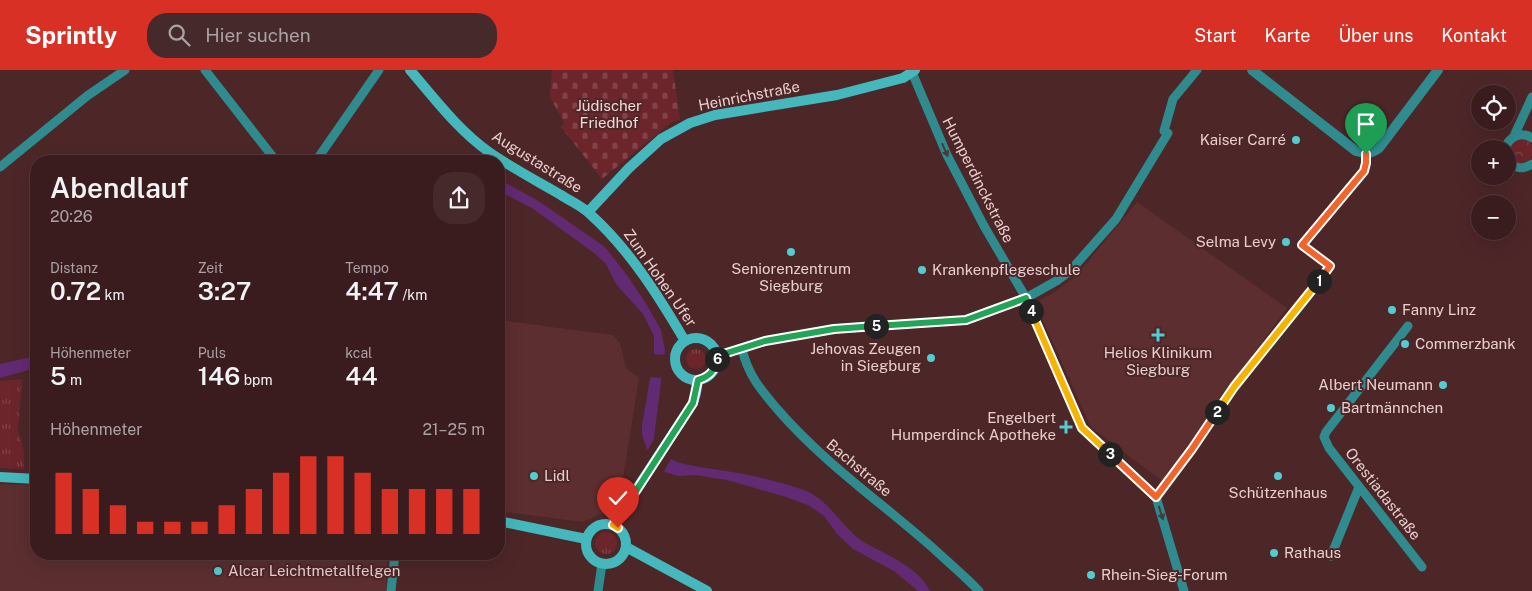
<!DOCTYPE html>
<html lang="de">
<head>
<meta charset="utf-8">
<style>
  :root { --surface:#3a1c1e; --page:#45292b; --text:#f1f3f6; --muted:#aba1a4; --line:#543a3c; --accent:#d93025 }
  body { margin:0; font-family:"Public Sans",sans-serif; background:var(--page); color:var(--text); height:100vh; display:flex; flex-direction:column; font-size:19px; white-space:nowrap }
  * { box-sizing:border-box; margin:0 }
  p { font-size:16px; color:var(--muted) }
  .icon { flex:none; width:28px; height:28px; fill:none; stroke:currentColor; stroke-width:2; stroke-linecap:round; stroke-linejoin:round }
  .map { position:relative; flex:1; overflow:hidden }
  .details { position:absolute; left:30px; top:85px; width:475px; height:405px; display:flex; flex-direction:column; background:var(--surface); border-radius:20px; box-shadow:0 5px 20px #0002,0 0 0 1px var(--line) }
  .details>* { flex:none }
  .buttons { position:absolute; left:1471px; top:15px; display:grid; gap:10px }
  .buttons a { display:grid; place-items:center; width:45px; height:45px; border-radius:50%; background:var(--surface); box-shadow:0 5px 20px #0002,0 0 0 1px var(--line); font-size:25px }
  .pin { position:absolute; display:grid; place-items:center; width:42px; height:42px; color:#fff; margin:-51px -21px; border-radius:50% 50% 50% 0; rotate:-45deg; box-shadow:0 0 5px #0007 }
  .pin .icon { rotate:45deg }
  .km { position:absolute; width:25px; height:25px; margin:-12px; border-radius:50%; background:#222; color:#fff; font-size:14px; line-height:25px; text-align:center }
  .round { display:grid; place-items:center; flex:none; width:52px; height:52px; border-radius:20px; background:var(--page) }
  .summary { display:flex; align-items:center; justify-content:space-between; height:85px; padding:0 20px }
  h1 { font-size:28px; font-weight:600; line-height:38px }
  .stats { display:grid; grid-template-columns:repeat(3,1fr); gap:8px; height:85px; padding:5px 20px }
  .stats div { display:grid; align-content:center }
  .stats b { font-size:25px; font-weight:600 }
  .stats small { font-size:14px; font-weight:400 }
  .stats p { font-size:14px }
  .chart { height:140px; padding:10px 20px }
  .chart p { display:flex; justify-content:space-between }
  .chart svg { width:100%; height:90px; margin-top:5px; stroke:var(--accent); stroke-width:6 }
  header { display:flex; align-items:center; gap:30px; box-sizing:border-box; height:70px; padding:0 25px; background:var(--accent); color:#fff }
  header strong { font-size:24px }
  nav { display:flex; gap:28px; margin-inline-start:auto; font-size:18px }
  .search { width:350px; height:45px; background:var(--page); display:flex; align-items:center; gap:12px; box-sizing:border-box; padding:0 18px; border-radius:20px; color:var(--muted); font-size:19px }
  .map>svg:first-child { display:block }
  .built { fill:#5c2e30 }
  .grass { fill:url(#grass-tufts) }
  .cemetery { fill:url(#cemetery-stones) }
  .park { fill:url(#park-crowns) }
  .water { fill:#622a72 }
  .pier { fill:#4d2628 }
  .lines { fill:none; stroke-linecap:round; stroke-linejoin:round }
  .minor { stroke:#2f8b8e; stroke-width:9 }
  .tertiary { stroke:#2f8b8e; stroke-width:10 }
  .secondary { stroke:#44b8bc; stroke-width:10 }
  .oneway { fill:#473a3c }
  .split-1-casing { stroke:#fff; stroke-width:10 }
  .split-2-casing { stroke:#fff; stroke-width:10 }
  .split-3-casing { stroke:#fff; stroke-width:10 }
  .split-4-casing { stroke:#fff; stroke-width:10 }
  .split-5-casing { stroke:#fff; stroke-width:10 }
  .split-6-casing { stroke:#fff; stroke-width:10 }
  .split-7-casing { stroke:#fff; stroke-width:10 }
  .split-8-casing { stroke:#fff; stroke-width:10 }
  .split-1 { stroke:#f0652b; stroke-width:6 }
  .split-2 { stroke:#f5b400; stroke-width:6 }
  .split-3 { stroke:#f0652b; stroke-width:6 }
  .split-4 { stroke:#f5b400; stroke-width:6 }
  .split-5 { stroke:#22a559; stroke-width:6 }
  .split-6 { stroke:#22a559; stroke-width:6 }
  .split-7 { stroke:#22a559; stroke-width:6 }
  .split-8 { stroke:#f5b400; stroke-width:6 }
  .poi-dot { fill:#52ccd0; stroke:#4d2628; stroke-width:2 }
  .labels { text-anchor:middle; stroke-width:4; stroke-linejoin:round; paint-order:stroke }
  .street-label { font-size:15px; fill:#e8cece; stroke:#4d2628 }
  .park-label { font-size:15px; fill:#f4d8d8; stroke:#4d2628 }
  .poi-label { font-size:15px; fill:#e8cece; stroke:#4d2628; text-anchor:start }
</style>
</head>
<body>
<header>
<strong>Sprintly</strong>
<div class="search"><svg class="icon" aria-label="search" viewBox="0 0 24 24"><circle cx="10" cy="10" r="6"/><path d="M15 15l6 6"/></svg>Hier suchen</div>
<nav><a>Start</a><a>Karte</a><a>Über uns</a><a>Kontakt</a></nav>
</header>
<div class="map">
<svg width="1532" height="521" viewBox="0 0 1532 521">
  <defs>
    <pattern id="grass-tufts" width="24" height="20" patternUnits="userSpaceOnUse" patternTransform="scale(1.25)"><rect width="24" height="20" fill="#6c252b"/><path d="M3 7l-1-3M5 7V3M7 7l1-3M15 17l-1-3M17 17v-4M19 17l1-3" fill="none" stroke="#814349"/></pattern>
    <pattern id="cemetery-stones" width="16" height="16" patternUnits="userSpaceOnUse" patternTransform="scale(1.25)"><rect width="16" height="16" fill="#6c252b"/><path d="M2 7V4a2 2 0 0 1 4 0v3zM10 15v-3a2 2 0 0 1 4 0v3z" fill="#814349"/></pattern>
    <pattern id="park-crowns" width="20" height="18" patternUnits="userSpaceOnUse" patternTransform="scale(1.25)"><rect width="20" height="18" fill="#6c252b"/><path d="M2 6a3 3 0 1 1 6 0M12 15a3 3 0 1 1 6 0" fill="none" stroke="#814349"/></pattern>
  </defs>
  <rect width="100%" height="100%" fill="#4d2628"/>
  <path class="built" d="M 1137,132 L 1287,238 L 1162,411 L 1091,357 L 1035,233 L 1053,223 L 1076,206 Z
    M 499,250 L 613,265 L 620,273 L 626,298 L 639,308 L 621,421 L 610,440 L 583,452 L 499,441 Z
    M 0,414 L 36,415 L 36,484 L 388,484 L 386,521 L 0,521 Z"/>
  <path class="grass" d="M686 289a10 10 0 1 1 20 0a10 10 0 1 1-20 0Z
    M 22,309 L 18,359 L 24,382 L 24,399 L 0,398 L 0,311 Z
    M595 473a11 11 0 1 1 22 0a11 11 0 1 1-22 0Z"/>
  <path class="cemetery" d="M 552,0 L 673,0 L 680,50 L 672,52 L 602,109 L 561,57 L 564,53 L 550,27 Z"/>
  <path class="park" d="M1509 81a12 12 0 1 1 24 0a12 12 0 1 1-24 0Z"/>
  <path class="water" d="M 499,109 L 540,132 L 605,177 L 629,208 L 647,235 L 661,260 L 665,280 L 654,368 C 659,375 665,383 671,389 C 681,396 723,400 738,403 C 760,407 783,413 804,420 C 832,431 842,460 867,474 C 889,486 918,497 930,521 L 918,521 L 894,501 L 853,479 L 837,464 L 824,446 L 808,435 L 786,427 L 727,410 L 695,405 L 678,406 L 665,402 L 647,379 L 642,365 L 642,356 L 654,284 L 654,266 L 643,244 L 616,214 L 606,194 L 594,183 L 532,138 L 499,121 Z
    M 36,286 L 36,298 L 0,308 L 0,294 Z"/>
  <path class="pier" d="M 651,284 L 667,285 L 665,308 L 649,307 Z
    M 656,366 L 672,387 L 663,403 L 647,381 Z"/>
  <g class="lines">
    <path class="minor" d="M 205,0 L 276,91
      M 911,0 L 947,85 L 984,156 L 1026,228 L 1082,358 L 1156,427
      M 1164,61 L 1173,29 L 1197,0
      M 1514,66 L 1532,27
      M 1505,79 C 1509,66 1521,61 1532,68
      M 318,88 L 379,0
      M 1508,90 C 1514,99 1523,100 1532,94
      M 0,97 L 87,26 L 125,0
      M 1408,256 L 1326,362 L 1324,367 L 1329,378 L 1422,497
      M 742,279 C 748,305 761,320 778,340 C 824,393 882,433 934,479 C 949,493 965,506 979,521
      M 717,286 L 765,271 L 834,259 L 966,250 L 1026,228 L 1058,210 L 1070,201 L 1116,149 L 1168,63
      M 1156,427 L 1192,379 L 1234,317 L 1304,231 L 1330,196 L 1302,175 L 1364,101 L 1366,93 L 1366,84
      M 1156,427 L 1184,521
      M 1331,486 L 1359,417
      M 391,521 L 395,484
      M 598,521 L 602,494"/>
    <path class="tertiary" d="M 1252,0 L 1356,81 C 1366,84 1370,84 1379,78 L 1438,0"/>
    <path class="secondary" d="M 410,0 C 435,29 458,60 489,82 C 512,98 537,111 561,125 C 570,131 582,136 590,144 C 629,179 658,225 685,271
      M 588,142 L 629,98 L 661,69 L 690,53 L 715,45 L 837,25 L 903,8 L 915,0
      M675 289a21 21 0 1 1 42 0a21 21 0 1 1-42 0Z
      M 0,407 L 36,409
      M 499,451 L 586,469
      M586 474a20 20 0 1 1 40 0a20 20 0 1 1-40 0Z
      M 613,455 L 693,333 L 696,323 L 698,310
      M 626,477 L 707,521"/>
  </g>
  <defs><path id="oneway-solid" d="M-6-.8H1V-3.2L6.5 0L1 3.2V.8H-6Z" transform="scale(1.25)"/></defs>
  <g class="oneway">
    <use href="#oneway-solid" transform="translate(945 80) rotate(66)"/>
    <use href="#oneway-solid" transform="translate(1161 443) rotate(72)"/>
  </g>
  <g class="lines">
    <defs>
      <path id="split-1" d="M 1319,211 L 1330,196 L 1302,175 L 1364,101 L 1366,93 L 1366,84"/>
      <path id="split-2" d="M 1217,342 L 1234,317 L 1319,211"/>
      <path id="split-3" d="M 1110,384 L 1156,427 L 1192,379 L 1217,342"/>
      <path id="split-4" d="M 1031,241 L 1082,358 L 1110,384"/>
      <path id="split-5" d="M 876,256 L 966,250 L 1026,228 L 1031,241"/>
      <path id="split-6" d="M 717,289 L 717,286 L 765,271 L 834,259 L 876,256"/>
      <path id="split-7" d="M 632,427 L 693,333 L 698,310 C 709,307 715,301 717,289"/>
      <path id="split-8" d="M 618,458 L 613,455 L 632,427"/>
    </defs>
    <use href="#split-1" class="split-1-casing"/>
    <use href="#split-2" class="split-2-casing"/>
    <use href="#split-3" class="split-3-casing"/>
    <use href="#split-4" class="split-4-casing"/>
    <use href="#split-5" class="split-5-casing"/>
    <use href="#split-6" class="split-6-casing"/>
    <use href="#split-7" class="split-7-casing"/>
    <use href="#split-8" class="split-8-casing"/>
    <use href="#split-1" class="split-1"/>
    <use href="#split-2" class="split-2"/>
    <use href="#split-3" class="split-3"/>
    <use href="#split-4" class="split-4"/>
    <use href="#split-5" class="split-5"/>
    <use href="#split-6" class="split-6"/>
    <use href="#split-7" class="split-7"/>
    <use href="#split-8" class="split-8"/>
  </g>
  <g class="poi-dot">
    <circle cx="1296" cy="70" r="5"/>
    <circle cx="1286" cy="172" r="5"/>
    <circle cx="791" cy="182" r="5"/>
    <circle cx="922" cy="200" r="5"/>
    <circle cx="1392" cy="240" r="5"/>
    <path d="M1155.5 257.5h5v5h5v5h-5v5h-5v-5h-5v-5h5z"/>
    <circle cx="1405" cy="274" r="5"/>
    <circle cx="931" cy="288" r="5"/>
    <circle cx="1443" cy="315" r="5"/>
    <circle cx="1331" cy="338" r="5"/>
    <path d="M1063.5 349.5h5v5h5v5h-5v5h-5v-5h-5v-5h5z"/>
    <circle cx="534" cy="406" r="5"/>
    <circle cx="1278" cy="406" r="5"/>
    <circle cx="1274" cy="483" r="5"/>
    <circle cx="218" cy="501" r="5"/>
    <circle cx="1091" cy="505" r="5"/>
  </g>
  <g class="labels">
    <g class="street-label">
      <text transform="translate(749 26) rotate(-11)" y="5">Heinrichstraße</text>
      <text transform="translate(537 92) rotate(32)" y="5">Augustastraße</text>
      <text transform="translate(978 110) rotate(63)" y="5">Humperdinckstraße</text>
      <text transform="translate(660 208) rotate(55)" y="5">Zum Hohen Ufer</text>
      <text transform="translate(859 398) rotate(40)" y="5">Bachstraße</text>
      <text transform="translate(1383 424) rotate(52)" y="5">Orestiadastraße</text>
    </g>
    <g class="park-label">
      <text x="609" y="41">Jüdischer<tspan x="609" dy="17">Friedhof</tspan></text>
    </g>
    <g class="poi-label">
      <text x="1286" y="75" text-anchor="end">Kaiser Carré</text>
      <text x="1276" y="177" text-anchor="end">Selma Levy</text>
      <text x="791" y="204" text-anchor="middle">Seniorenzentrum<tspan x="791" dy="17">Siegburg</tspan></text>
      <text x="932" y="205">Krankenpflegeschule</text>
      <text x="1402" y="245">Fanny Linz</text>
      <text x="1415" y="279">Commerzbank</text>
      <text x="921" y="284" text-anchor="end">Jehovas Zeugen<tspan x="921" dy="17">in Siegburg</tspan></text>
      <text x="1158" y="288" text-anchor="middle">Helios Klinikum<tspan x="1158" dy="17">Siegburg</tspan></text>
      <text x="1433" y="320" text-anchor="end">Albert Neumann</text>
      <text x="1341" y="343">Bartmännchen</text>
      <text x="1056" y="353" text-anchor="end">Engelbert<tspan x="1056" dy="17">Humperdinck Apotheke</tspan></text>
      <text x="544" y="411">Lidl</text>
      <text x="1278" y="428" text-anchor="middle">Schützenhaus</text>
      <text x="1284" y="488">Rathaus</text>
      <text x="228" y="506">Alcar Leichtmetallfelgen</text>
      <text x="1101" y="510">Rhein-Sieg-Forum</text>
    </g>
  </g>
</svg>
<div class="buttons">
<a><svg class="icon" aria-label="locate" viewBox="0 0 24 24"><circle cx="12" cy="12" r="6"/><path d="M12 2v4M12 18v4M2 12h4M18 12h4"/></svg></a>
<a>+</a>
<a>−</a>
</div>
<div class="pin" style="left:1366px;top:84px;background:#1e9e55"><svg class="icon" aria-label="arrive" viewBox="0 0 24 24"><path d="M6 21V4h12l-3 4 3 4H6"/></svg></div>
<div class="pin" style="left:618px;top:458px;background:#d93025"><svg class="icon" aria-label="check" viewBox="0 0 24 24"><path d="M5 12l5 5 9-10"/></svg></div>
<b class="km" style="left:1319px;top:211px">1</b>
<b class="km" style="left:1217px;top:342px">2</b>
<b class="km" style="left:1110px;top:384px">3</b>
<b class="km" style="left:1031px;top:241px">4</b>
<b class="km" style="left:876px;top:256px">5</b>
<b class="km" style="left:717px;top:289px">6</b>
<section class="details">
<div class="summary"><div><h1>Abendlauf</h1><p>20:26</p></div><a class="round"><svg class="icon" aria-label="share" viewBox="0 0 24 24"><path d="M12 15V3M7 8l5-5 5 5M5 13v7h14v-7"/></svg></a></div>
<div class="stats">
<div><p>Distanz</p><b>0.72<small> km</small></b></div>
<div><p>Zeit</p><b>3:27</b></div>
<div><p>Tempo</p><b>4:47<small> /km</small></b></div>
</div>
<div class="stats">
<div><p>Höhenmeter</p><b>5<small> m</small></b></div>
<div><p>Puls</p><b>146<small> bpm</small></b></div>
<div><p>kcal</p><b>44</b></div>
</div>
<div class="chart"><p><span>Höhenmeter</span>21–25 m</p>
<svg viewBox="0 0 160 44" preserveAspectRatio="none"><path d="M5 44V14M15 44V22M25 44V30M35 44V38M45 44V38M55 44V38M65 44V30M75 44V22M85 44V14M95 44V6M105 44V6M115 44V14M125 44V22M135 44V22M145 44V22M155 44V22"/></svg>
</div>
</section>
</div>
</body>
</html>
